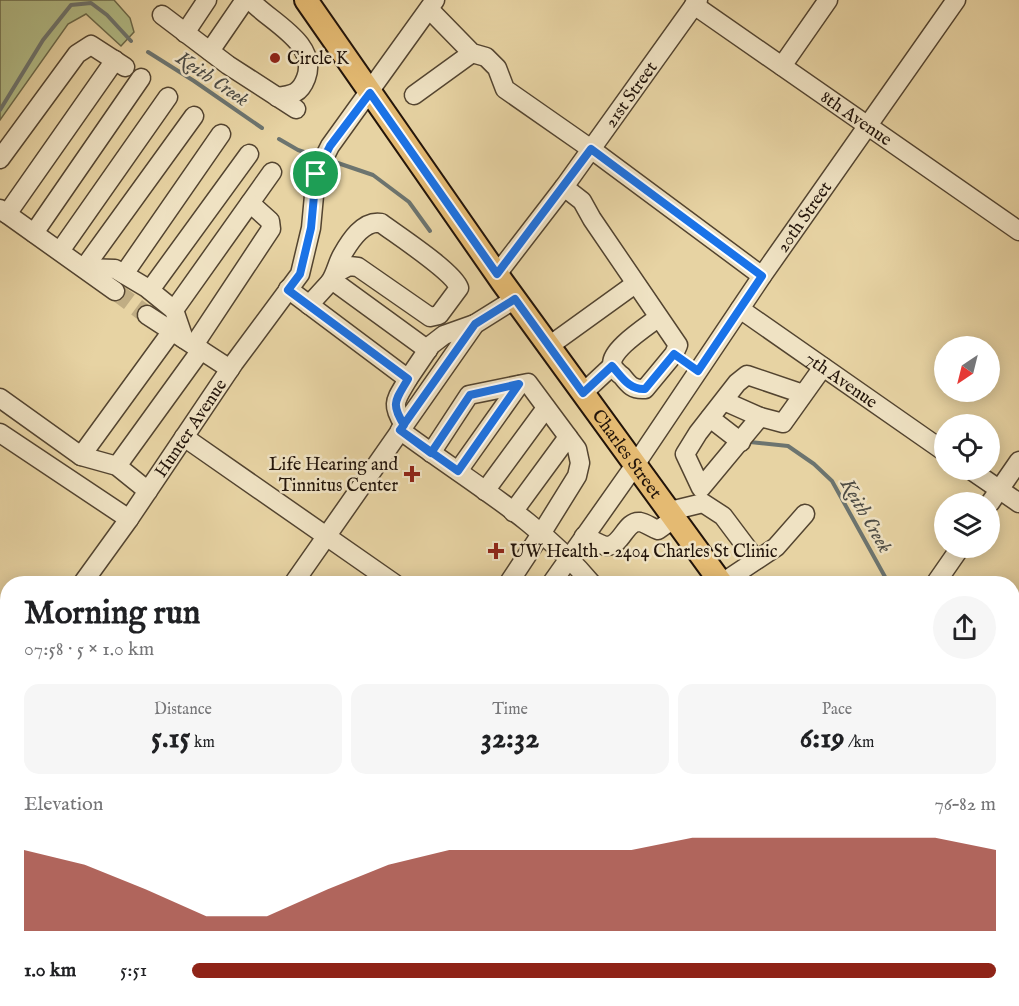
<!DOCTYPE html>
<html lang="en">
<head>
<meta charset="utf-8">
<style>
  :root { --surface:#fff; --page:#f6f6f6; --text:#202124; --muted:#757577; --accent:#8f2418 }
  body { margin:0; font-family:"IM FELL English",serif; background:var(--page); color:var(--text); height:100vh; display:flex; flex-direction:column; font-size:22px; white-space:nowrap }
  * { box-sizing:border-box; margin:0 }
  p { font-size:20px; color:var(--muted) }
  .icon { flex:none; width:33px; height:33px; fill:none; stroke:currentColor; stroke-width:2; stroke-linecap:round; stroke-linejoin:round }
  .map { position:relative; flex:1; overflow:hidden }
  .sheet { position:absolute; left:0px; top:576px; width:1020px; height:430px; display:flex; flex-direction:column; background:var(--surface); border-radius:24px 24px 0 0; box-shadow:0 3px 15px #0003 }
  .sheet>* { flex:none }
  .needle { width:39px; rotate:215deg }
  .tools { position:absolute; left:934px; top:336px; display:grid; gap:12px }
  .tools a { display:grid; place-items:center; width:66px; height:66px; border-radius:50%; background:var(--surface); box-shadow:0 3px 15px #0003; font-size:30px }
  .pin { position:absolute; display:grid; place-items:center; width:51px; height:51px; color:#fff; margin:-26px; border:3px solid #fff; border-radius:50%; box-shadow:0 2px 6px #0007 }
  .round { display:grid; place-items:center; flex:none; width:63px; height:63px; border-radius:32px; background:var(--page) }
  .overview { display:flex; align-items:center; justify-content:space-between; height:102px; padding:0 24px }
  h1 { font-size:33px; font-weight:700; line-height:45px }
  .metrics { display:grid; grid-template-columns:repeat(3,1fr); gap:9px; height:102px; padding:6px 24px }
  .metrics div { display:grid; align-content:center; border-radius:15px; background:var(--page); text-align:center }
  .metrics b { font-size:30px; font-weight:700 }
  .metrics small { font-size:16px; font-weight:400 }
  .metrics p { font-size:16px }
  .chart { height:168px; padding:12px 24px }
  .chart p { display:flex; justify-content:space-between }
  .chart svg { width:100%; height:108px; margin-top:6px; fill:var(--accent); opacity:.7 }
  ul { padding:0 24px; list-style:none; font-size:20px }
  li { display:grid; grid-template-columns:96px 72px 1fr; align-items:center; height:45px }
  li i { height:15px; border-radius:8px; background:var(--accent) }
  .map>svg:first-child { display:block }
  .green { fill:#b3bd88; stroke:#6a6849; stroke-width:1.5 }
  .lines { fill:none; stroke-linecap:round; stroke-linejoin:round }
  .stream { stroke:#6c746f; stroke-width:4 }
  .minor-tunnel { stroke:#c0ad84; stroke-width:18; stroke-dasharray:18 9; stroke-linecap:butt }
  .minor-casing { stroke:#534430; stroke-width:21 }
  .major-casing { stroke:#22140a; stroke-width:26 }
  .minor { stroke:#efe2c3; stroke-width:18 }
  .major { stroke:#e4ba72; stroke-width:22 }
  .route-casing { stroke:#fff; stroke-width:12 }
  .route { stroke:#1a73e8; stroke-width:8 }
  .poi-dot { fill:#8f2418; stroke:#efe2c3; stroke-width:2 }
  .labels { text-anchor:middle; stroke-width:5; stroke-linejoin:round; paint-order:stroke }
  .poi-label { font-size:18px; fill:#22140a; stroke:#efe2c3; text-anchor:start }
  .street-label { font-size:18px; fill:#22140a; stroke:#efe2c3 }
  .water-label { font-size:20px; font-style:italic; fill:#4d4c45; stroke:#efe2c3 }
</style>
</head>
<body>
<div class="map">
<svg width="1019" height="1006" viewBox="0 0 1019 1006">
  <rect width="100%" height="100%" fill="#e7d3a3"/>
  <filter id="stains"><feTurbulence type="fractalNoise" baseFrequency=".00333" numOctaves="4"/><feColorMatrix values="0 0 0 0 .2 0 0 0 0 .09 0 0 0 0 .02 0 0 0 .5 -.17"/></filter>
  <radialGradient id="worn" r=".72"><stop offset=".6" stop-color="#630" stop-opacity="0"/><stop offset="1" stop-color="#630" stop-opacity=".3"/></radialGradient>
  <path class="green" d="M 0,0 L 114,0 L 130,18 L 134,32 L 121,46 L 86,14 L 68,24 L 0,120 Z"/>
  <g class="lines">
    <path class="stream" d="M 148,52 L 194,81 L 262,128
      M 0,110 L 43,40 L 71,5 L 91,3 L 107,15 L 131,41
      M 279,139 L 298,150 L 319,157
      M 329,160 L 373,175 L 409,202 L 430,231
      M 750,442 L 788,446 L 814,464 L 832,481 L 889,584
      M 1012,733 L 1019,736"/>
    <path class="minor-tunnel" d="M 115,291 L 147,315"/>
    <defs>
      <g id="minor">
        <path d="M 250,0 C 270,22 319,43 306,78 C 300,94 292,95 277,97"/>
        <path id="s1" d="M 694,5 L 1019,231"/>
        <path d="M 429,9 L 472,53 L 486,57 L 497,68 L 505,89 L 591,149 L 762,276"/>
        <path d="M 162,15 L 228,65 L 296,109"/>
        <path d="M 185,33 L 207,0"/>
        <path d="M 210,51 L 245,0"/>
        <path d="M 782,66 L 828,0"/>
        <path d="M 414,95 L 472,53"/>
        <path d="M 0,159 L 77,54 L 91,45 L 125,67"/>
        <path d="M 564,187 L 582,201 L 592,219 L 678,345 L 674,354 L 645,389 C 633,390 629,385 622,376 C 619,374 614,369 613,366 C 606,352 649,325 659,317"/>
        <path d="M 0,209 L 115,291"/>
        <path d="M 7,214 L 115,60"/>
        <path d="M 34,233 L 141,78"/>
        <path d="M 60,251 L 168,97"/>
        <path d="M 84,268 L 194,116"/>
        <path d="M 84,268 L 115,269 L 147,288 L 174,310 L 184,339"/>
        <path d="M 124,274 L 221,134"/>
        <path id="s2" d="M 497,274 L 564,187 L 698,0"/>
        <path d="M 330,282 C 336,273 337,264 342,255 C 350,241 363,220 381,223 C 397,235 454,272 459,288 L 439,315 L 430,317 L 358,267 L 349,266 L 336,273"/>
        <path d="M 288,289 L 408,379 C 396,400 390,403 404,425"/>
        <path d="M 150,290 L 249,154"/>
        <path d="M 309,305 L 330,282 L 336,283 L 428,350"/>
        <path id="s3" d="M 740,309 L 945,452"/>
        <path d="M 174,310 L 272,172"/>
        <path d="M 147,315 L 230,369"/>
        <path d="M 194,345 L 271,229 L 270,221 L 250,203"/>
        <path d="M 549,346 L 635,284"/>
        <path d="M 408,379 L 431,345 L 444,335 L 475,324"/>
        <path d="M 583,393 L 612,366"/>
        <path d="M 803,394 L 747,375 L 737,383 L 698,433 L 685,454 L 701,488 L 760,417 L 783,423 L 823,367"/>
        <path d="M 0,398 L 81,456 L 117,466 L 148,491"/>
        <path d="M 724,401 L 760,417"/>
        <path d="M 710,418 L 741,442"/>
        <path d="M 400,430 C 465,479 540,521 592,584"/>
        <path d="M 0,433 L 129,519"/>
        <path d="M 184,437 L 395,584"/>
        <path d="M 431,453 L 469,395 L 528,383 L 577,449 L 580,463 L 577,476 L 541,534 L 508,584"/>
        <path d="M 81,456 L 172,331"/>
        <path d="M 117,466 L 201,350"/>
        <path d="M 971,470 L 1019,503"/>
        <path d="M 458,471 L 519,385"/>
        <path d="M 485,491 L 546,408"/>
        <path d="M 990,503 L 1019,461"/>
        <path d="M 670,511 L 703,503 L 723,516 L 756,560"/>
        <path d="M 513,512 L 568,437"/>
        <path d="M 584,536 C 591,539 600,545 606,546 C 622,547 625,520 640,522 C 646,523 652,528 658,530 L 675,518"/>
        <path d="M 722,583 L 776,547 L 805,514"/>
        <path id="s4" d="M 82,584 L 129,519 L 234,363 L 300,274 L 311,228 L 316,174 L 330,146 L 435,0"/>
        <path d="M 293,584 L 475,324 L 515,299"/>
        <path id="s5" d="M 551,584 L 635,465 L 762,276 L 956,0"/>
        <path d="M 935,584 L 960,548"/>
        <path d="M 0,637 L 8,643"/>
        <path d="M 0,699 L 8,688"/>
        <path d="M 0,854 L 8,843"/>
        <path d="M 1012,920 L 1015,923 L 1012,925"/>
        <path d="M 775,999 L 785,1006"/>
        <path d="M 892,999 L 896,1006"/>
        <path d="M 0,1001 L 8,991"/>
        <path d="M 121,1006 L 126,999"/>
        <path d="M 252,1006 L 257,999"/>
        <path d="M 384,1006 L 389,999"/>
        <path d="M 517,1006 L 522,999"/>
        <path d="M 647,1006 L 652,999"/>
      </g>
      <g id="major">
        <path id="s6" d="M 306,0 L 503,283 L 722,584"/>
        <path d="M 1012,986 L 1019,996"/>
      </g>
    </defs>
    <use href="#minor" class="minor-casing"/>
    <use href="#major" class="major-casing"/>
    <use href="#minor" class="minor"/>
    <use href="#major" class="major"/>
  </g>
  <g class="lines">
    <defs>
      <path id="route" d="M 316,174 L 311,228 L 300,274 L 288,290 L 408,379 C 396,400 390,403 404,425 L 400,430 L 458,471 L 519,384 L 470,395 L 431,453 L 400,430 L 475,324 L 515,299 L 583,393 L 612,366 C 622,377 629,390 645,389 L 674,354 L 698,371 L 762,276 L 591,149 L 497,274 L 370,93 L 330,146 L 316,174"/>
    </defs>
    <use href="#route" class="route-casing"/>
    <use href="#route" class="route"/>
  </g>
  <g class="poi-dot">
    <circle cx="275" cy="58" r="6"/>
    <path d="M409 465h6v6h6v6h-6v6h-6v-6h-6v-6h6z"/>
    <path d="M493 542h6v6h6v6h-6v6h-6v-6h-6v-6h6z"/>
  </g>
  <g class="labels">
    <g class="poi-label">
      <text x="287" y="64">Circle K</text>
      <text x="398" y="470" text-anchor="end">Life Hearing and<tspan x="398" dy="21">Tinnitus Center</tspan></text>
      <text x="510" y="557">UW Health - 2404 Charles St Clinic</text>
    </g>
    <g class="street-label">
      <text dy="6" stroke="none"><textPath href="#s2" startOffset="224">21st Street</textPath></text>
      <text dy="6" stroke="none"><textPath href="#s1" startOffset="198">8th Avenue</textPath></text>
      <text dy="6" stroke="none"><textPath href="#s5" startOffset="446">20th Street</textPath></text>
      <text dy="6" stroke="none"><textPath href="#s3" startOffset="124">7th Avenue</textPath></text>
      <text dy="6" stroke="none"><textPath href="#s4" startOffset="190">Hunter Avenue</textPath></text>
      <text dy="6" stroke="none"><textPath href="#s6" startOffset="556">Charles Street</textPath></text>
    </g>
    <g class="water-label">
      <text transform="translate(213 78) rotate(34)" y="7">Keith Creek</text>
      <text transform="translate(867 515) rotate(60)" y="7">Keith Creek</text>
    </g>
  </g>
  <rect width="100%" height="100%" filter="url(#stains)"/>
  <rect width="100%" height="100%" fill="url(#worn)"/>
</svg>
<div class="tools">
<a><svg class="needle" viewBox="-14 -14 28 28"><path d="M0-13l5 13h-10z" fill="#e53935"/><path d="M0 13l5-13h-10z" fill="#757577"/></svg></a>
<a><svg class="icon" aria-label="locate" viewBox="0 0 24 24"><circle cx="12" cy="12" r="6"/><path d="M12 2v4M12 18v4M2 12h4M18 12h4"/></svg></a>
<a><svg class="icon" aria-label="layers" viewBox="0 0 24 24"><path d="M12 4l9 5-9 5-9-5zM3 14l9 5 9-5"/></svg></a>
</div>
<div class="pin" style="left:316px;top:174px;background:#1e9e55"><svg class="icon" aria-label="arrive" viewBox="0 0 24 24"><path d="M6 21V4h12l-3 4 3 4H6"/></svg></div>
<section class="sheet">
<div class="overview"><div><h1>Morning run</h1><p>07:58 · 5 × 1.0 km</p></div><a class="round"><svg class="icon" aria-label="share" viewBox="0 0 24 24"><path d="M12 15V3M7 8l5-5 5 5M5 13v7h14v-7"/></svg></a></div>
<div class="metrics">
<div><p>Distance</p><b>5.15<small> km</small></b></div>
<div><p>Time</p><b>32:32</b></div>
<div><p>Pace</p><b>6:19<small> /km</small></b></div>
</div>
<div class="chart"><p><span>Elevation</span>76–82 m</p>
<svg viewBox="0 0 160 44" preserveAspectRatio="none"><path d="M0 44V11L10 17L20 27L30 38L40 38L50 27L60 17L70 11L80 11L90 11L100 11L110 6L120 6L130 6L140 6L150 6L160 11V44z"/></svg>
</div>
<ul>
<li><b>1.0 km</b>5:51<i style="width:100%"></i></li>
</ul>
</section>
</div>
</body>
</html>
